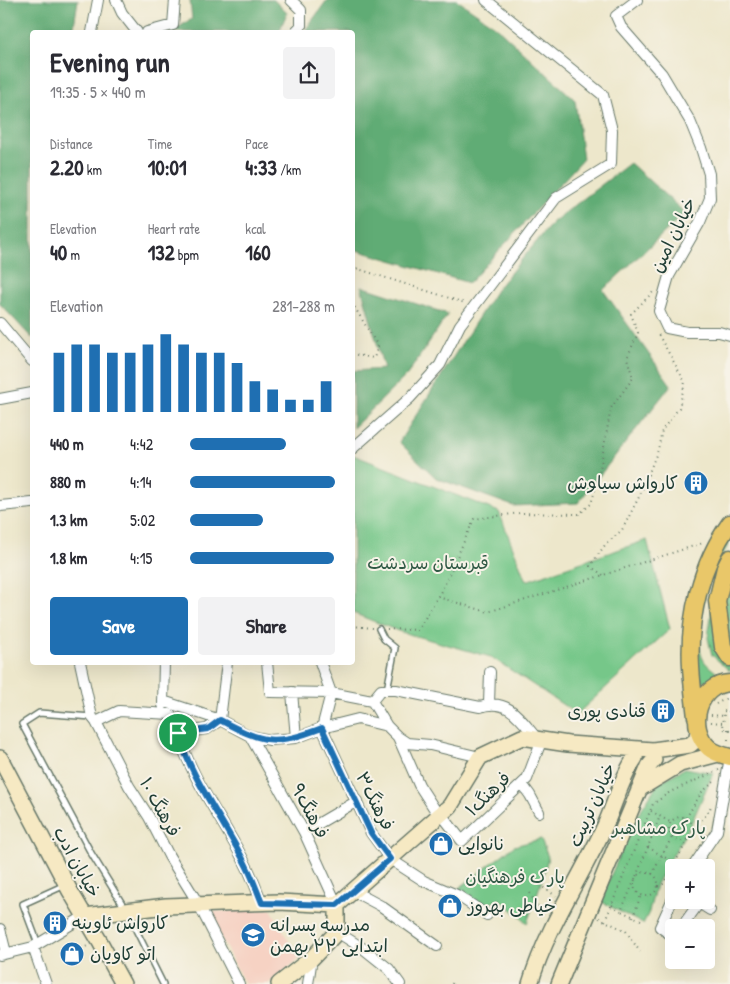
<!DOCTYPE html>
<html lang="en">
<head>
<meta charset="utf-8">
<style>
  :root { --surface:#fff; --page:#f2f2f3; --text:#2b2b33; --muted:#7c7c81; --accent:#1f6fb2 }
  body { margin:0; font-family:"Patrick Hand","Playpen Sans Arabic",sans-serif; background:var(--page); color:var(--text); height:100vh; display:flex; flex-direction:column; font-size:19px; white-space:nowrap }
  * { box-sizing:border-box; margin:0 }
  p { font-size:16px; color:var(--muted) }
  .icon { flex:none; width:28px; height:28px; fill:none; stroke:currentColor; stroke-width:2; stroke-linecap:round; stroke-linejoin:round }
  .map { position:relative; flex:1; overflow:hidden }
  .sheet { position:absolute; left:30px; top:30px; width:325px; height:635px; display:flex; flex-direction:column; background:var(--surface); border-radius:5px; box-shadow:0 5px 20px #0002 }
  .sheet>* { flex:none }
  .controls { position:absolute; left:665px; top:859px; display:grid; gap:10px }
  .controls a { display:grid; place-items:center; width:50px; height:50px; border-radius:5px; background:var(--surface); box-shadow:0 5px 20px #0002; font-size:25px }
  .pin { position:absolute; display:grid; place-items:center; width:42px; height:42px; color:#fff; margin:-21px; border:2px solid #fff; border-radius:50%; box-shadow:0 1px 5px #0007 }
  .round { display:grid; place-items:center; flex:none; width:52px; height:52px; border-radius:5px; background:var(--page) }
  .summary { display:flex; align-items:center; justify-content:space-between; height:85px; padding:0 20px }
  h1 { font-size:28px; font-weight:800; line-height:38px }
  .stats { display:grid; grid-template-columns:repeat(3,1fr); gap:8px; height:85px; padding:5px 20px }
  .stats div { display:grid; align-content:center }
  .stats b { font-size:21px; font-weight:800 }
  .stats small { font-size:14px; font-weight:400 }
  .stats p { font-size:14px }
  .chart { height:140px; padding:10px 20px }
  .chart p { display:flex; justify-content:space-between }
  .chart svg { width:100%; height:90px; margin-top:5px; stroke:var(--accent); stroke-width:6 }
  .action { display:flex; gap:10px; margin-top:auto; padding:10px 20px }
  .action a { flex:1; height:58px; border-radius:5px; background:var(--accent); color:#fff; font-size:20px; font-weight:800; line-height:58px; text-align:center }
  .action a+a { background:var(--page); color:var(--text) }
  ul { padding:0 20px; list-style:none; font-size:16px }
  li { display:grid; grid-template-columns:80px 60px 1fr; align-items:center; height:38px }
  li i { height:12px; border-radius:6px; background:var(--accent) }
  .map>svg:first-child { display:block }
  .built { fill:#f6d2c3 }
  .green { fill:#76c789; stroke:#4a825e }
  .forest { fill:#60ac75; stroke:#407454 }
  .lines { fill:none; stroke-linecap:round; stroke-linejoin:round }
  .lane-casing { stroke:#677869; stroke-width:8 }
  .street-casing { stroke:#677869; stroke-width:12 }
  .secondary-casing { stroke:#677869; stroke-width:18 }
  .primary-casing { stroke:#677869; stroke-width:19 }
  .path { stroke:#677869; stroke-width:2; stroke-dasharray:1 4; stroke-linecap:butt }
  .lane { stroke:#fff; stroke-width:5 }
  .street { stroke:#fff; stroke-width:10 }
  .secondary { stroke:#f6e9c3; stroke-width:15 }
  .primary { stroke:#e9c769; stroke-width:16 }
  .route-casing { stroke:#fff; stroke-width:10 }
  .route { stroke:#1f6fb2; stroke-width:6 }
  .labels { text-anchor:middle; stroke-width:4; stroke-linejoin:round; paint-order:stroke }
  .street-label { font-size:18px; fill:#1f3d34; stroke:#f7f3e8 }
  .poi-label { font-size:18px; fill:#1f3d34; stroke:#f7f3e8; text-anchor:start }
  .park-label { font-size:18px; fill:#305945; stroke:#f7f3e8 }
</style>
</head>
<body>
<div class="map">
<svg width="730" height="984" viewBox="0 0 730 984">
  <rect width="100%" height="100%" fill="#f7f3e8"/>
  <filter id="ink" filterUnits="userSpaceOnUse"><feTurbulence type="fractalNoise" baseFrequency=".02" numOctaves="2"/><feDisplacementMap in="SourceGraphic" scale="10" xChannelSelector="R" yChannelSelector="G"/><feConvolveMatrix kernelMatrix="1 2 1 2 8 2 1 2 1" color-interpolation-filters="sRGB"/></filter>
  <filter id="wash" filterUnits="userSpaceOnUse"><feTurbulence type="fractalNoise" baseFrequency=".0096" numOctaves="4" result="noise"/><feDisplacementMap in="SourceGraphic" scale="20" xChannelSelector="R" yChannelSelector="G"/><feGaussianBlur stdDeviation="1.12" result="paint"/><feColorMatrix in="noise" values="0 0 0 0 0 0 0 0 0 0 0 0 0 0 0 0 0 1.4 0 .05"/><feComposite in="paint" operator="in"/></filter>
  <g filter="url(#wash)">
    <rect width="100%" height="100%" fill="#ede7cb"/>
    <path class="built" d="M 271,909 L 299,959 L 268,984 L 245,984 L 207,912 Z"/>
    <path class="green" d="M 353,455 L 499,512 L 526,581 L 647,540 L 670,629 L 577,714 L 491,657 L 398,631 L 353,613 Z
      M 730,534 C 730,549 718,559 712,572 C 705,590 693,641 703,659 C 706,665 714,670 719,675 L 702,682 L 695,664 L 694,644 L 709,570 Z
      M 730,571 L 730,671 L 712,655 L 708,638 L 713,602 Z
      M 685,768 L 713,773 L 691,824 L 656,884 L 649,912 L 643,924 L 600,901 L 634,821 L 658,783 Z
      M 541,839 L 548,857 L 544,874 L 527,923 L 500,899 L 479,908 L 458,889 L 514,846 Z"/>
    <path class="forest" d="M 0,0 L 78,0 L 73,32 L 32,32 L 32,338 L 0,304 Z
      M 190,0 L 274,0 L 287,13 L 279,32 L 171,32 L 192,19 Z
      M 327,0 L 457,0 L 495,26 L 575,100 L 583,159 L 469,283 L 353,249 L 352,32 L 304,32 Z
      M 630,163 L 685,213 L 603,290 L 671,385 L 578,503 L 513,506 L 436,478 L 399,442 L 496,290 L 553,222 Z
      M 361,286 L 448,314 L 407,375 L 353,428 L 353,371 L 384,369 Z"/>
  </g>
  <g filter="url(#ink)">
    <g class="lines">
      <defs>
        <path id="lane" d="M 379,629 L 384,639 L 395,648 L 387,690
          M 92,717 L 39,713 L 22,724 L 91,853 L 126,910 L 163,984
          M 38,944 L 23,904 L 65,885"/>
        <path id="street" d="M 116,0 L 122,13 L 137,32
          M 291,0 L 301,10 L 301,26 L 295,32
          M 637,0 L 616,16 L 621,27 L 662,74 L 690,121 L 701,148 L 709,174 L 710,198 L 700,222 L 669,276 L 659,311 L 667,328 L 687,332 L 719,332 L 730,335
          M 92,32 L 98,0
          M 147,32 L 173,25 L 175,0
          M 0,323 L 32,361
          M 0,399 L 32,393
          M 352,449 L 410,398 L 440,365 L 460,325 L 556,198 L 611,164 L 612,130 L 603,95 L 486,0
          M 0,506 L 32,503
          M 80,662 L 92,717 L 96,722
          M 267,662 L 270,692 L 331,693 L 322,728 L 371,833 L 390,859 L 424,881 L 457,895 L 487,915
          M 320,662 L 331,693 L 372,701 L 387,726
          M 292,692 L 296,738
          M 163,701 L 220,720 L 227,662
          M 372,701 L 381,690 L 396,690 L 480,707 C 509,697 521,720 538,740
          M 489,704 L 490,672
          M 163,705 L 164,662
          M 178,733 L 170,714 L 119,711 L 96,722 L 129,786 L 149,817 L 169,856 L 199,905 L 239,984
          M 250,736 L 304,832 L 337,905
          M 398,737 L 419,785 L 439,816
          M 522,784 L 530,795 L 539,812
          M 441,814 L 462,841 L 527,779 L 542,739
          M 304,832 L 357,801
          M 692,868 L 717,831 L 730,757
          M 353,891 L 381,906 L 437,946
          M 674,896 L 660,927 L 674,937
          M 262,903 C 257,891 253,879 247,867 C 225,822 192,781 178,733 L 207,729 L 220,720 L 250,736 L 270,740 L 296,738 L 322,728 L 358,719 L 387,726 L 398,737 L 407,743 L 430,745 L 480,757
          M 681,928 L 699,903 L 710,910
          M 0,929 L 6,953
          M 337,932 L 364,949 L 389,969 L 400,984
          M 33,947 L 46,984
          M 0,955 L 33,947 L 85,916
          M 308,984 L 312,958"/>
        <path id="secondary" d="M 0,758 L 70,891 L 100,942 L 123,984
          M 639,789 L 680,764 L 718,754
          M 337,905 L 450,806 L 480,757 L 522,737 L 568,744 L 653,750 L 690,745 L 696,740 L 698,732
          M 85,916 L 166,906 L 279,902 L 337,905
          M 279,984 L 312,958 L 337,932 L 337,905
          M 530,984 C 547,928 577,884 602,832 C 614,808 620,780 635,758 L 636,750
          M 559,984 L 649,766 L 654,760"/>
        <path id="primary" d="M 730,558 L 725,568 L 717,601 L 723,647 L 730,658
          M 730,683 C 698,684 686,727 709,748 C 715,753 722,755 730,757
          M 696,717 C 694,700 692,684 691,667 C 688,617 701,564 730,523"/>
      </defs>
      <use href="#lane" class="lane-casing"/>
      <use href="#street" class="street-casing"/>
      <use href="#secondary" class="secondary-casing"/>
      <use href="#primary" class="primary-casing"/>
      <path class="path" d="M 352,267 L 465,303
        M 352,303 L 378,346 L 374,358 L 352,354
        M 603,575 L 590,566 L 605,545 L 622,530 L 640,495 L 658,450 L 662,430 L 679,408 L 685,382 L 658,334
        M 438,597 L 488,612 L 703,543
        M 352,626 L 373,628
        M 387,629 L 418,630 L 444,586 L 474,519 L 520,513 L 579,514 L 591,504 L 598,480 L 611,408 L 633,378 L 627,358 L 638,333 L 631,314 L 654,291
        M 716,704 L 725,699 L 730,698
        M 729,712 L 730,701
        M 730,712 L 724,711 L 723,729 L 730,730
        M 711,715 L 724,716
        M 711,722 L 723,723
        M 728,729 L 728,743
        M 651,811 L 670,822
        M669 829a12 12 0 1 1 24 0a12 12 0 1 1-24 0Z
        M 686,818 L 702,792 L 715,781
        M 648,847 L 662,856 L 674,862
        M634 884a12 12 0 1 1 24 0a12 12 0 1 1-24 0Z
        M 652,874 L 672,837
        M 535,882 L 556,896
        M 658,886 L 663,884 L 690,836 L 709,811 L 711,806
        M 530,893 L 536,905 L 548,912
        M 612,905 L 621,911
        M 528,910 L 536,905
        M 633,917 L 641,895
        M 599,918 L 626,931 L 640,952
        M 641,920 L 621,911 L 634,882 L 660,816
        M 605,921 L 653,804 L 670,792 L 719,770
        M 81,948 L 88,946
        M 452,984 L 453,980"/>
      <use href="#lane" class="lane"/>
      <use href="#street" class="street"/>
      <use href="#secondary" class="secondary"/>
      <use href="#primary" class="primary"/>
    </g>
  </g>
  <g class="lines" filter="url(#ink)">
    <defs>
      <path id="route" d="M 220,720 C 263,743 275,746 322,728 L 371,833 L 390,859 L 337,905 L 262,903 C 257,891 253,879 247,867 C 225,822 192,781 178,733 L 208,729 Z"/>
    </defs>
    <use href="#route" class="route-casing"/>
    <use href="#route" class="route"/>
  </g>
  <defs>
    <symbol id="building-disc" viewBox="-11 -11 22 22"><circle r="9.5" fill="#1f6fb2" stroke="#f7f3e8"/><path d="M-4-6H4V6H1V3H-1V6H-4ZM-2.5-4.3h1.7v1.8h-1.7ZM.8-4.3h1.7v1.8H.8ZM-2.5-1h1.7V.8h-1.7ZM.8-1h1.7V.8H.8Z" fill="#fff"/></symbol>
    <symbol id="shop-disc" viewBox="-11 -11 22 22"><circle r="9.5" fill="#1f6fb2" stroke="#f7f3e8"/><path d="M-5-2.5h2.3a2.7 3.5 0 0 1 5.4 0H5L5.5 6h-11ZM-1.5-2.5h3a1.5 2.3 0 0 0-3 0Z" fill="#fff"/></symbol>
    <symbol id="school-disc" viewBox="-11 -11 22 22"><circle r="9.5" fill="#1f6fb2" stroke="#f7f3e8"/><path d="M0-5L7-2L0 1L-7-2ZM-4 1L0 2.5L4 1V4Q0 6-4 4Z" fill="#fff"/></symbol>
  </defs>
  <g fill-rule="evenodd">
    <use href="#building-disc" x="682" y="469" width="28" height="28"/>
    <use href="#building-disc" x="649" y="697" width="28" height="28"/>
    <use href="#shop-disc" x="427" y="830" width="28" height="28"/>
    <use href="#shop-disc" x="436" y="892" width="28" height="28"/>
    <use href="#building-disc" x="41" y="909" width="28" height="28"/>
    <use href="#school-disc" x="239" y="921" width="28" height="28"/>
    <use href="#shop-disc" x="58" y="940" width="28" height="28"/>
  </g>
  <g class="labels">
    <g class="street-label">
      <text transform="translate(673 235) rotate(-64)" y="6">خیابان امین</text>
      <text transform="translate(488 794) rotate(-44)" y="6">فرهنگ۱</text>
      <text transform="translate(375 801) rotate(63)" y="6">فرهنگ۳</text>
      <text transform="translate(592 805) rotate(-66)" y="6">خیابان تربیت</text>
      <text transform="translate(160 807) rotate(61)" y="6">فرهنگ ۱۰</text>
      <text transform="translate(310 811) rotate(62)" y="6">فرهنگ۹</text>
      <text transform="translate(77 862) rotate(61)" y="6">خیابان ادب</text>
    </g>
    <g class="poi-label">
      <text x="678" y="489" text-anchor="end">کارواش سیاوش</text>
      <text x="646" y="717" text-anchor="end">قنادی پوری</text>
      <text x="458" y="850">نانوایی</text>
      <text x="468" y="912">خیاطی بهروز</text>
      <text x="72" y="929">کارواش ئاوینه</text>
      <text x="270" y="931">مدرسه پسرانه<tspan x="270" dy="21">ابتدایی ۲۲ بهمن</tspan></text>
      <text x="90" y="960">اتو کاویان</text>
    </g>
    <g class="park-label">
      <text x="428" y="569">قبرستان سردشت</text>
      <text x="659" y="834">پارک مشاهبر</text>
      <text x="515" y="883">پارک فرهنگیان</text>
    </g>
  </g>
</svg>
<div class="controls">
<a>+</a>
<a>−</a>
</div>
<div class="pin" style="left:178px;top:733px;background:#1e9e55"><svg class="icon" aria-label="arrive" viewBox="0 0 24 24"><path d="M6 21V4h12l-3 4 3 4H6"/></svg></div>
<section class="sheet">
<div class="summary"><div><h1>Evening run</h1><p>19:35 · 5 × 440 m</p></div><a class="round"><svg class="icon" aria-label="share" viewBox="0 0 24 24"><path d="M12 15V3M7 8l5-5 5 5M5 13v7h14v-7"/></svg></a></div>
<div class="stats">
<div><p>Distance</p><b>2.20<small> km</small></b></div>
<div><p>Time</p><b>10:01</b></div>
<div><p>Pace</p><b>4:33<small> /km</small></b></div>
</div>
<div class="stats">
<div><p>Elevation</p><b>40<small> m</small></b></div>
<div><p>Heart rate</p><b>132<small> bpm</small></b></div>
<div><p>kcal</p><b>160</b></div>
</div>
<div class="chart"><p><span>Elevation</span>281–288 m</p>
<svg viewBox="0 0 160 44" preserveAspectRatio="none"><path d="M5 44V15M15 44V11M25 44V11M35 44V15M45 44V15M55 44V11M65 44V6M75 44V11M85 44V15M95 44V15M105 44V20M115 44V29M125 44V33M135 44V38M145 44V38M155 44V29"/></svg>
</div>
<ul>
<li><b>440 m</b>4:42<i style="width:66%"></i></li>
<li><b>880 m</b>4:14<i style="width:100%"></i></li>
<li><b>1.3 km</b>5:02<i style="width:50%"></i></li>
<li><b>1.8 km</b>4:15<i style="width:99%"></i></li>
</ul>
<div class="action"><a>Save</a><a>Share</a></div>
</section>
</div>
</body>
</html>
